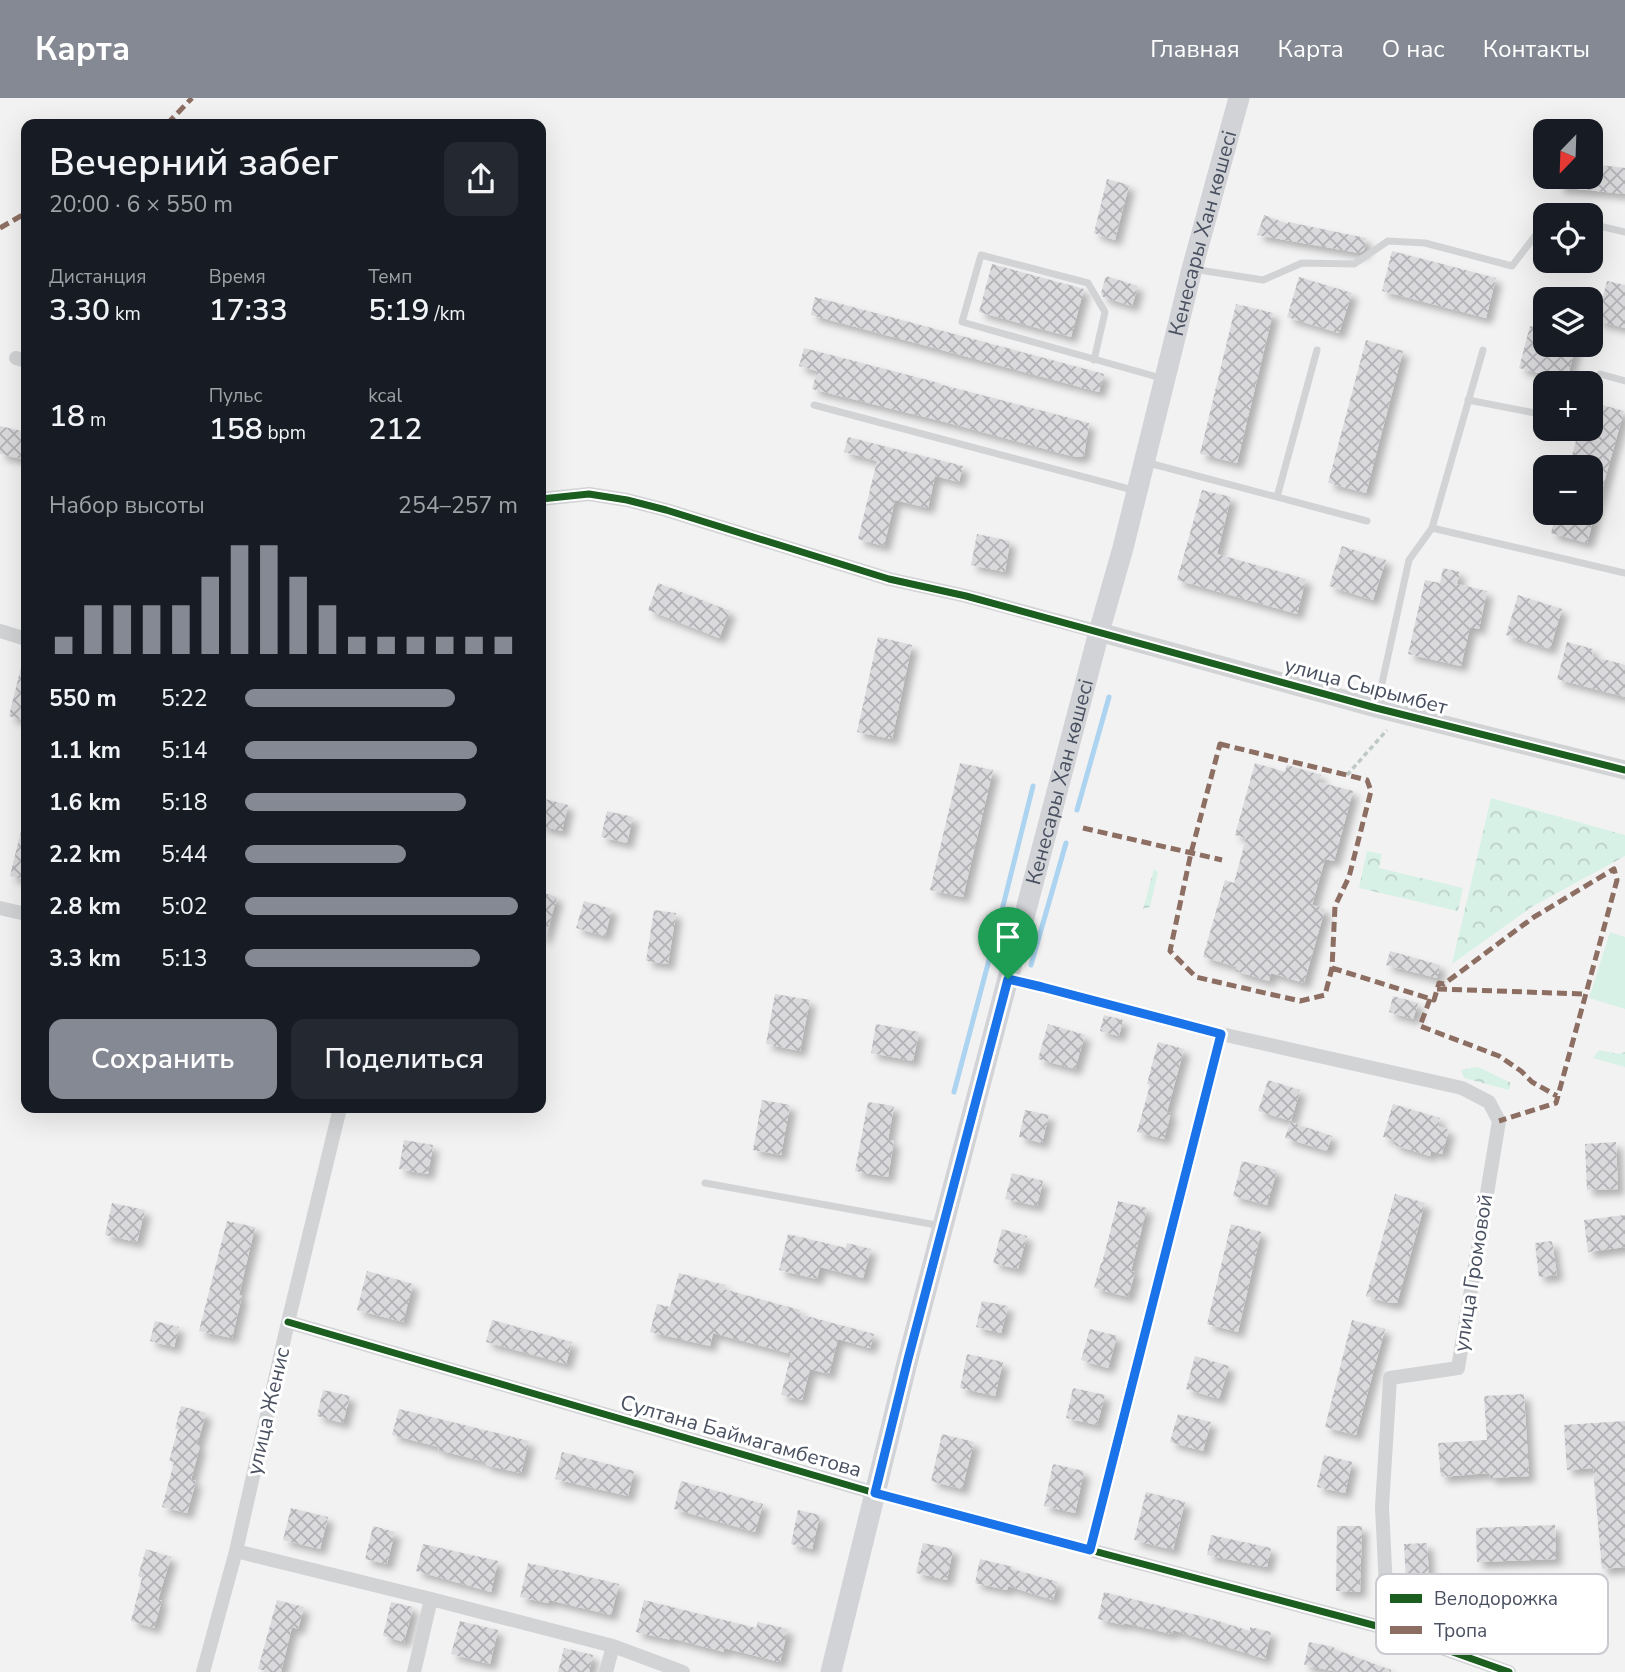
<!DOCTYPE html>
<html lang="ru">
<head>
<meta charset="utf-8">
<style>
  :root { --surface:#171b24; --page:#242831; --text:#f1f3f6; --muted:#9ea1a6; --accent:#848993 }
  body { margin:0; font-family:"Nunito Sans",sans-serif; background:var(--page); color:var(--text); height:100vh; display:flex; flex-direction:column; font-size:26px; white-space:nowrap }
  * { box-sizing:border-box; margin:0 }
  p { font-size:23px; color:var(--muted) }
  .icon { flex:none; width:38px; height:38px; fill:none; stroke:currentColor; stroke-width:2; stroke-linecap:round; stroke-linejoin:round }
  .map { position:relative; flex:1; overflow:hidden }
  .drawer { position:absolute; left:21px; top:21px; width:525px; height:994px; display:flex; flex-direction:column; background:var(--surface); border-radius:14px; box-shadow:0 7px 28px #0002 }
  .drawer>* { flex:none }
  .needle { width:46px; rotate:203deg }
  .controls { position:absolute; left:1533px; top:21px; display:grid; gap:14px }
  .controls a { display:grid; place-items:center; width:70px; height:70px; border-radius:14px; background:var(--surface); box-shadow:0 7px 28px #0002; font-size:35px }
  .pin { position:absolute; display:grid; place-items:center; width:60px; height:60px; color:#fff; margin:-72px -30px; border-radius:50% 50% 50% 0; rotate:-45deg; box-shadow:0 0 7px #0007 }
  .pin .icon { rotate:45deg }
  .round { display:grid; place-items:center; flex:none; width:74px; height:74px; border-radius:14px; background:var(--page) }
  .overview { display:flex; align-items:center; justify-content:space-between; height:119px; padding:0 28px }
  h1 { font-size:38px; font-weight:600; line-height:52px }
  .figures { display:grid; grid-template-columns:repeat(3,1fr); gap:10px; height:119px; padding:7px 28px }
  .figures div { display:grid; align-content:center }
  .figures b { font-size:30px; font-weight:600 }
  .figures small { font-size:19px; font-weight:400 }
  .figures p { font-size:19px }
  .chart { height:196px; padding:14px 28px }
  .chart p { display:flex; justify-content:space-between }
  .chart svg { width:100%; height:126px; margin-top:7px; stroke:var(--accent); stroke-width:6 }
  .cta { display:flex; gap:14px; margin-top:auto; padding:14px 28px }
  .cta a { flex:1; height:80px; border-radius:14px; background:var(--accent); color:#fff; font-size:28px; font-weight:600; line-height:80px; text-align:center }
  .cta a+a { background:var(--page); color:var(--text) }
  ul { padding:0 28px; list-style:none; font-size:23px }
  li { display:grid; grid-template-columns:112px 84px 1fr; align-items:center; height:52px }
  li i { height:18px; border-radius:9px; background:var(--accent) }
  header { display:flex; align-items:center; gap:42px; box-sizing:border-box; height:98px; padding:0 35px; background:var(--accent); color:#fff }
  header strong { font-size:33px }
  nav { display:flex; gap:38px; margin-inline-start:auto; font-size:24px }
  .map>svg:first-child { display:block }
  .grass { fill:#d7f1e6 }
  .forest { fill:url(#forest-crowns) }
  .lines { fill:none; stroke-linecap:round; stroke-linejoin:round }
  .stream { stroke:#acd4f0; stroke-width:5 }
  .building { fill:url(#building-cross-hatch); filter:url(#shadow) }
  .path { stroke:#bdc8c7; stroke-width:3.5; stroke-dasharray:5 3.5; stroke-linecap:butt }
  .service { stroke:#d1d3d5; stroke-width:7 }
  .minor { stroke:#d1d3d5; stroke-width:14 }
  .tertiary { stroke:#d1d3d5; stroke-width:19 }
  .secondary { stroke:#d1d3d7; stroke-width:21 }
  .quiet { stroke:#8d6e63; stroke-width:5; stroke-dasharray:10 5; stroke-linecap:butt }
  .cycleway-casing { stroke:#fff; stroke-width:11 }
  .cycleway { stroke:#1b5e20; stroke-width:7 }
  .route-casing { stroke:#fff; stroke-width:14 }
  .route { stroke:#1a73e8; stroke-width:9 }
  .labels { text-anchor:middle; stroke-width:6; stroke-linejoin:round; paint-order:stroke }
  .street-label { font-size:21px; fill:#495060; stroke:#fff }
  .key { fill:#fff; stroke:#c8cacf; stroke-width:2 }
  .key-label { font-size:19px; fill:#495060 }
</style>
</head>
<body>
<header>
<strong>Карта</strong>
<nav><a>Главная</a><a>Карта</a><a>О нас</a><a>Контакты</a></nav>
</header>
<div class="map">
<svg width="1625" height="1574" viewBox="0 0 1625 1574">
  <defs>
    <pattern id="forest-crowns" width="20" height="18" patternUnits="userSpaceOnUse" patternTransform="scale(1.75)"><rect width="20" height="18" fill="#d7f1e6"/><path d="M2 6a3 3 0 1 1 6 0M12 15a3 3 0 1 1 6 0" fill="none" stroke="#bad0c8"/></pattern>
    <pattern id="building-cross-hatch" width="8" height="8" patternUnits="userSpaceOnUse" patternTransform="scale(1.75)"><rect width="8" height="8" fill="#dadadd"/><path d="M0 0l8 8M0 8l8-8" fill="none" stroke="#b3b3b7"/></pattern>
    <filter id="shadow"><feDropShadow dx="6" dy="6" stdDeviation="3.5" flood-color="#0004"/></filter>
  </defs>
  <rect width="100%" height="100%" fill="#f3f2f2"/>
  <path class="grass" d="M 1610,834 L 1625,839 L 1625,911 L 1589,900 Z"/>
  <path class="forest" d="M 1491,700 L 1625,737 L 1625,758 L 1533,808 L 1452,866 Z
    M 1367,753 L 1382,756 L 1379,770 L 1463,790 L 1458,813 L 1359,790 Z
    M 1154,771 L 1158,774 L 1150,809 L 1143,811 Z
    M 1599,952 L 1618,956 L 1625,954 L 1625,969 L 1593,960 Z
    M 1478,969 L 1511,985 L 1509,992 L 1464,980 L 1461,972 Z"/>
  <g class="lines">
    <path class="stream" d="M 1077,712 L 1109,599
      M 1002,812 L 1033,688
      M 1031,867 L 1066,745
      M 954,994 L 993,847"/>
  </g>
  <path class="building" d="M 1591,66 L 1625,70 L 1625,96 L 1558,89 L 1558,79 L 1591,79 Z
    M 1107,81 L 1129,87 L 1115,142 L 1094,135 Z
    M 1264,117 L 1288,126 L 1288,124 L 1366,140 L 1364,152 L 1359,155 L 1257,137 Z
    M 1392,153 L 1496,180 L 1486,220 L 1382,193 Z
    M 992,166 L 1084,191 L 1071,239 L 979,214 Z
    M 1106,178 L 1138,188 L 1132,208 L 1103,199 L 1101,195 Z
    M 1299,179 L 1352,195 L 1339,235 L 1287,219 Z
    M 1607,183 L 1625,187 L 1625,230 L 1597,223 Z
    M 815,199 L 1063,265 L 1104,276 L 1099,294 L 811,217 Z
    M 1236,206 L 1273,215 L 1237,365 L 1200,356 Z
    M 1530,228 L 1545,232 L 1545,247 L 1576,247 L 1567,281 L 1561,281 L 1519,270 Z
    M 1366,242 L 1403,253 L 1366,395 L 1328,385 Z
    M 804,250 L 939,285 L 939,286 L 1089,325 L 1084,358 L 1075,359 L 949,325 L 812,291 L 817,273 L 799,268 Z
    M 1591,304 L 1624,313 L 1587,445 L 1551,435 L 1556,415 L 1591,415 L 1591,369 L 1569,369 L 1579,331 L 1591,331 Z
    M 0,328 L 26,334 L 21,361 L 0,356 Z
    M 848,339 L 963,368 L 959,384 L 935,378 L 928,410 L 895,402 L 884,448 L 858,441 L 877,363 L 844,354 Z
    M 1202,392 L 1231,399 L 1217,456 L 1306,481 L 1297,516 L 1177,482 Z
    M 977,436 L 1010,443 L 1005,474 L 971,467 Z
    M 1342,448 L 1386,462 L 1373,502 L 1329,488 Z
    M 1443,470 L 1460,474 L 1457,486 L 1487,493 L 1479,531 L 1470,529 L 1461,568 L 1408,556 L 1425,482 L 1440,485 Z
    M 658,485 L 730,513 L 719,540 L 648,512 Z
    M 1518,497 L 1562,511 L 1550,551 L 1506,537 Z
    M 878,539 L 912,547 L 892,641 L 857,634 Z
    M 1567,544 L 1593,551 L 1592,558 L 1625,567 L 1625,599 L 1557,581 Z
    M 21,569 L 26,569 L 26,623 L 9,618 Z
    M 960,665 L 993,672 L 963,799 L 930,792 Z
    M 1255,665 L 1285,674 L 1287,667 L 1321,677 L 1319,684 L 1353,693 L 1334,763 L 1325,761 L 1312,807 L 1325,811 L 1304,885 L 1271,875 L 1269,883 L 1235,873 L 1237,869 L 1203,859 L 1225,782 L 1234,785 L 1246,740 L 1235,737 Z
    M 541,700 L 568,707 L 562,733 L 541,728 Z
    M 607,713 L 633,719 L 627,745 L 601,739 Z
    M 21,733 L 26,733 L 26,782 L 10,778 Z
    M 541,794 L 557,799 L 545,840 L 541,839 Z
    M 584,803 L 612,811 L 605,838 L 576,830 Z
    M 654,812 L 676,815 L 668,866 L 646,863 Z
    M 1390,853 L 1440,867 L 1437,880 L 1386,867 Z
    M 775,896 L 810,902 L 800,953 L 766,946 Z
    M 1393,898 L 1418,905 L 1413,921 L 1389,914 Z
    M 1104,917 L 1123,922 L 1119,938 L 1100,933 Z
    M 876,926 L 919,934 L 913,963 L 871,955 Z
    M 1048,926 L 1085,937 L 1075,971 L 1038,961 Z
    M 1158,944 L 1184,951 L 1167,1014 L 1171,1015 L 1164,1041 L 1137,1034 L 1150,987 L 1147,986 Z
    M 1268,982 L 1300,992 L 1291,1023 L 1258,1013 Z
    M 762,1002 L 790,1007 L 781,1057 L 753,1052 Z
    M 868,1004 L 894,1008 L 888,1042 L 894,1043 L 888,1079 L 855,1073 Z
    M 1393,1006 L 1440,1020 L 1438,1028 L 1449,1032 L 1442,1056 L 1431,1053 L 1430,1058 L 1394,1047 L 1395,1042 L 1383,1039 Z
    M 1025,1012 L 1049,1017 L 1042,1045 L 1019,1039 Z
    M 1290,1024 L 1332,1038 L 1327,1053 L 1285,1040 Z
    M 404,1042 L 433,1047 L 428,1076 L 399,1071 Z
    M 1616,1044 L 1618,1091 L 1587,1092 L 1585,1046 Z
    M 1242,1063 L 1277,1072 L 1267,1107 L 1233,1098 Z
    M 1012,1075 L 1043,1083 L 1037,1108 L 1005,1101 Z
    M 1395,1096 L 1425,1105 L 1397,1205 L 1390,1205 L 1366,1198 Z
    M 1118,1103 L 1147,1110 L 1131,1173 L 1135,1174 L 1128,1199 L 1094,1190 L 1101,1165 L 1102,1165 Z
    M 112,1105 L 145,1112 L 137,1144 L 105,1137 Z
    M 1625,1117 L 1625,1149 L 1588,1154 L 1584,1122 Z
    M 227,1123 L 255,1129 L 239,1197 L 242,1198 L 232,1240 L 199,1233 Z
    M 1231,1126 L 1261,1134 L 1238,1234 L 1207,1226 Z
    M 1002,1131 L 1027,1138 L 1018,1171 L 993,1165 Z
    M 788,1136 L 846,1150 L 847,1145 L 871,1151 L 863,1180 L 820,1169 L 817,1181 L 779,1172 Z
    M 1552,1143 L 1557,1177 L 1539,1179 L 1535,1145 Z
    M 367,1173 L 413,1186 L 403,1224 L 357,1212 Z
    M 679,1175 L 725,1187 L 723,1191 L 800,1212 L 799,1216 L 874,1236 L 870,1250 L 838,1241 L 829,1276 L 810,1271 L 802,1302 L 781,1297 L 791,1256 L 713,1235 L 710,1248 L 650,1234 L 657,1206 L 670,1209 Z
    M 982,1203 L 1008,1208 L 1001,1235 L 976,1229 Z
    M 492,1222 L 572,1244 L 566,1266 L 486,1244 Z
    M 1352,1222 L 1385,1231 L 1356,1337 L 1325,1329 Z
    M 155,1223 L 179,1229 L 174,1249 L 150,1243 Z
    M 1090,1231 L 1117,1238 L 1108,1270 L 1081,1262 Z
    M 967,1256 L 1003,1264 L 995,1298 L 960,1290 Z
    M 1195,1258 L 1229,1268 L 1219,1301 L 1186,1291 Z
    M 1073,1290 L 1105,1297 L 1097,1327 L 1066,1320 Z
    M 323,1292 L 350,1298 L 343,1325 L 317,1318 Z
    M 1524,1296 L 1529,1378 L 1490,1380 L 1489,1375 L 1441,1379 L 1438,1345 L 1487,1342 L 1484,1298 Z
    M 181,1308 L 206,1315 L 197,1347 L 200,1348 L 191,1382 L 196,1383 L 187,1415 L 162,1409 L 174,1364 L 169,1363 L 178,1331 L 175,1331 Z
    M 399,1311 L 529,1343 L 521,1375 L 485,1367 L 486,1364 L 438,1352 L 439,1349 L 392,1337 Z
    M 1178,1316 L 1211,1324 L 1203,1353 L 1170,1344 Z
    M 1625,1323 L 1625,1469 L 1602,1471 L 1593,1370 L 1567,1372 L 1564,1327 Z
    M 942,1336 L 974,1344 L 962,1391 L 931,1383 Z
    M 562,1354 L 634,1373 L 628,1398 L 555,1381 Z
    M 1324,1357 L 1352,1364 L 1345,1395 L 1317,1389 Z
    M 1053,1366 L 1084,1373 L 1075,1415 L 1044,1408 Z
    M 681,1383 L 763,1406 L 755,1434 L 674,1411 Z
    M 1146,1394 L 1185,1404 L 1173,1452 L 1134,1442 Z
    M 291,1410 L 328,1419 L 320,1451 L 283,1442 Z
    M 798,1412 L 820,1417 L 812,1451 L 791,1446 Z
    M 1555,1427 L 1556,1461 L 1477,1464 L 1476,1430 Z
    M 373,1428 L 395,1434 L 387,1466 L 365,1461 Z
    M 1337,1428 L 1362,1428 L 1360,1494 L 1336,1493 Z
    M 1211,1437 L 1271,1450 L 1267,1469 L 1207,1457 Z
    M 923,1445 L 953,1451 L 947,1482 L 916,1475 Z
    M 1427,1445 L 1430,1495 L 1407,1496 L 1404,1446 Z
    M 423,1446 L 498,1463 L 491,1494 L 416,1473 Z
    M 146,1451 L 171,1459 L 158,1502 L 162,1502 L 154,1530 L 131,1523 L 142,1480 L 138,1478 Z
    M 980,1461 L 1013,1469 L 1012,1471 L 1058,1484 L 1053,1502 L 1008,1488 L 1007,1492 L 975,1485 Z
    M 528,1465 L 619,1486 L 611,1517 L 549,1502 L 548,1505 L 520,1499 Z
    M 1104,1494 L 1208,1520 L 1250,1533 L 1250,1529 L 1271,1534 L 1265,1561 L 1173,1532 L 1172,1536 L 1124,1525 L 1123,1527 L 1098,1521 Z
    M 277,1502 L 304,1509 L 298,1531 L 292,1529 L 281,1574 L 270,1574 L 258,1571 Z
    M 644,1502 L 756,1530 L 758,1524 L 788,1531 L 780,1564 L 724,1550 L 724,1554 L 671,1540 L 671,1542 L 636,1534 Z
    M 391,1504 L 413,1509 L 404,1544 L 383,1538 Z
    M 460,1523 L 498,1532 L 490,1566 L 451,1556 Z
    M 1309,1544 L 1334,1549 L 1334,1551 L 1391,1572 L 1391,1574 L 1338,1574 L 1304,1567 Z
    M 564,1550 L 593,1557 L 589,1574 L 558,1574 Z"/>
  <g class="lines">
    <path class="path" d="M 1347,677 L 1387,632"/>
    <path class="service" d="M 1591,126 L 1625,134
      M 1193,171 L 1263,182 L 1302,165 L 1354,166 L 1388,143 L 1425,145 L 1512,168 L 1545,125
      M 1094,262 L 1105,214 L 1088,185 L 981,157 L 962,224 L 1161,280
      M 1590,285 L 1600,276 L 1625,283
      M 1468,302 L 1545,317
      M 814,307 L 1133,392
      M 1145,364 L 1367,423
      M 1277,399 L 1317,252
      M 1432,430 L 1483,252
      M 1377,608 L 1409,462 L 1432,430 L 1625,475
      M 705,1085 L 942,1128"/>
    <path class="minor" d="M 16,260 L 26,263
      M 541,401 L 589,396 L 627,402 L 666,412 L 889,481 L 966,498 L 1099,534
      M 0,533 L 26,541
      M 0,810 L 26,816
      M 1008,881 L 1042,889 L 1221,936 L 1462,990 L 1489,1004 L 1499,1023 L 1458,1270 L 1390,1280 L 1382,1409 L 1388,1531
      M 288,1224 L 875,1395 L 1388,1531 L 1509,1574
      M 1090,1452 L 1221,936
      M 236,1453 L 431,1501 L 613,1548 L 683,1574
      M 203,1574 L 236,1453 L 288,1224 L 340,1010
      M 414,1574 L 431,1501
      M 606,1574 L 613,1548"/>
    <path class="tertiary" d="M 1099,534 L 1376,610 L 1625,672"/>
    <path class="secondary" id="s1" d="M 831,1574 L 908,1261 L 1099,534 L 1123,450 L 1192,171 L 1239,0"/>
    <path class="quiet" d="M 167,26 L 192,0
      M 0,130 L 26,115
      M 1220,646 L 1367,682 L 1371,693 L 1349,779 L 1335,808 L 1332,870 L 1325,897 L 1300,903 L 1196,879 L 1170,853 L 1191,755 Z
      M 1083,730 L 1222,762
      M 1332,870 L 1434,902 L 1439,885 L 1444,886 L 1534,819 L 1614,771 L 1617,782 L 1556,1005 L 1499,1023
      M 1437,891 L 1585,896
      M 1430,901 L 1420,928 L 1499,958 L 1521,973 L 1532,984 L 1557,998"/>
    <defs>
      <path id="cycleway" d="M 541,401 L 589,396 L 627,402 L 666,412 L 889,481 L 966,498 L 1376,610 L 1625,672
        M 288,1224 L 875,1395 L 1388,1531 L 1509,1574"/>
    </defs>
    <use href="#cycleway" class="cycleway-casing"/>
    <use href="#cycleway" class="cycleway"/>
  </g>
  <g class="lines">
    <defs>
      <path id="route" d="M 1008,881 L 1042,889 L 1221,936 L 1090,1452 L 875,1395 L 908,1261 Z"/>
    </defs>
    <use href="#route" class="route-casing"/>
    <use href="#route" class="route"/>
  </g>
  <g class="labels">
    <g class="street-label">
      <text dy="7" stroke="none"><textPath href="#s1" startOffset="1486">Кенесары Хан көшесі</textPath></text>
      <text transform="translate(1366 588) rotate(15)" y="7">улица Сырымбет</text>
      <text dy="7" stroke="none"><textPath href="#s1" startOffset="919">Кенесары Хан көшесі</textPath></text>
      <text transform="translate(1473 1175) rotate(-81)" y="7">улица Громовой</text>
      <text transform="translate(268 1313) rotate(-77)" y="7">улица Женис</text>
      <text transform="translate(741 1338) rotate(16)" y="7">Султана Баймагамбетова</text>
    </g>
  </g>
  <rect x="1376" y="1476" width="232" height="80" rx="10" class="key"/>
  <rect x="1390" y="1496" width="32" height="9" fill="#1b5e20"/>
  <rect x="1390" y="1528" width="32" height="8" fill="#8d6e63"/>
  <g class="key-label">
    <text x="1434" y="1507">Велодорожка</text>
    <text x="1434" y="1539">Тропа</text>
  </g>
</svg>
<div class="controls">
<a><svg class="needle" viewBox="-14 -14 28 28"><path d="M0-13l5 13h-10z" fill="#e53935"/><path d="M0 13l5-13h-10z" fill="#9ea1a6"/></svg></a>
<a><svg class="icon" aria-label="locate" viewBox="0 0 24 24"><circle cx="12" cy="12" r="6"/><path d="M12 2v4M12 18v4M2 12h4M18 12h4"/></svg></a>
<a><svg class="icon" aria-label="layers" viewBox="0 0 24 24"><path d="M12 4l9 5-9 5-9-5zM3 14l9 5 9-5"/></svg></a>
<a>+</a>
<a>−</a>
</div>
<div class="pin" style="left:1008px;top:881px;background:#1e9e55"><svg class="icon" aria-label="arrive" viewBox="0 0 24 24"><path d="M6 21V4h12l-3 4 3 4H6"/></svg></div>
<section class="drawer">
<div class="overview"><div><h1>Вечерний забег</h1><p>20:00 · 6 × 550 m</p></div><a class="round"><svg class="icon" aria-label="share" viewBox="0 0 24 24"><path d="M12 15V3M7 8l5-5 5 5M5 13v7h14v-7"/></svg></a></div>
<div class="figures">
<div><p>Дистанция</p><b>3.30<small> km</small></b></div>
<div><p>Время</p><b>17:33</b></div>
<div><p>Темп</p><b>5:19<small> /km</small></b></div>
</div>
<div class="figures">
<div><b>18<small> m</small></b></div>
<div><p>Пульс</p><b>158<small> bpm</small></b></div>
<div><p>kcal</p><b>212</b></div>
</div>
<div class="chart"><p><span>Набор высоты</span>254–257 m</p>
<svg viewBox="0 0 160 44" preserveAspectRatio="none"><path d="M5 44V38M15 44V27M25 44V27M35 44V27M45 44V27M55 44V17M65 44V6M75 44V6M85 44V17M95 44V27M105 44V38M115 44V38M125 44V38M135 44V38M145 44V38M155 44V38"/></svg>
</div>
<ul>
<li><b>550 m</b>5:22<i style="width:77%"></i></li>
<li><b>1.1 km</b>5:14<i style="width:85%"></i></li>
<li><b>1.6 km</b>5:18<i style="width:81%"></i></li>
<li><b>2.2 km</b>5:44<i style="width:59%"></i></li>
<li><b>2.8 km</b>5:02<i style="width:100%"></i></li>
<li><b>3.3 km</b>5:13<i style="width:86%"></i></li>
</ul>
<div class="cta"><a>Сохранить</a><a>Поделиться</a></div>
</section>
</div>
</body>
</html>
